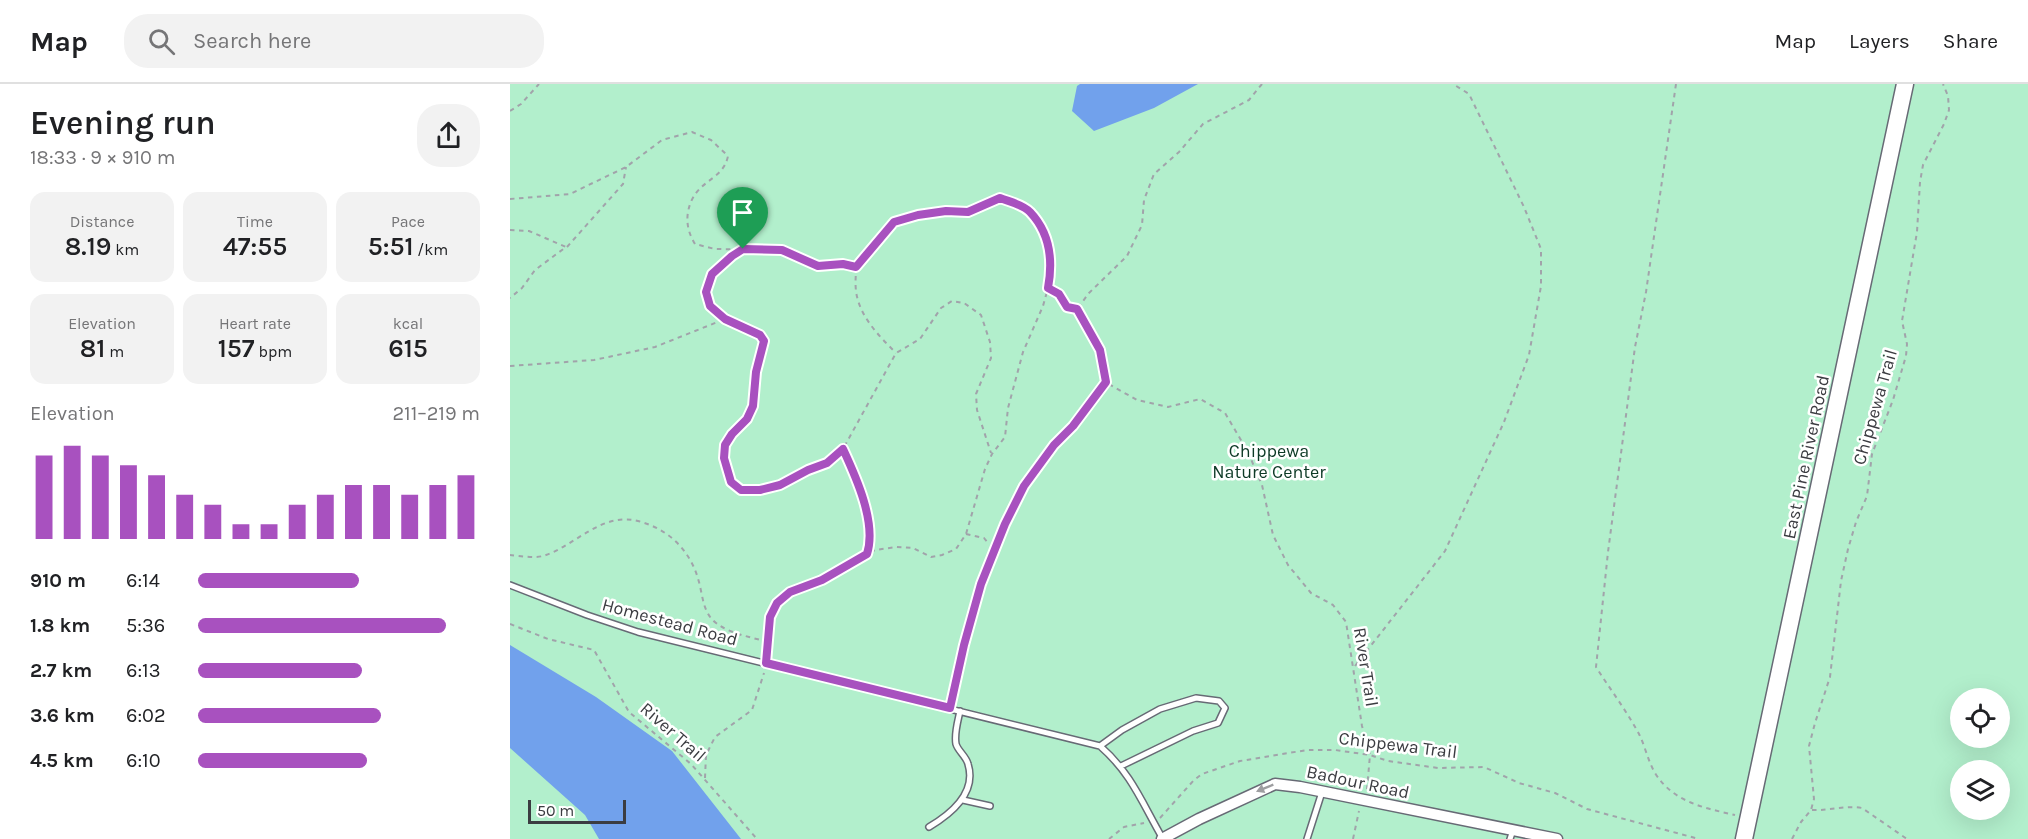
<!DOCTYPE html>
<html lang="en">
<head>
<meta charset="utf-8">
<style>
  :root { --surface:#fff; --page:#f2f2f2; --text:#202124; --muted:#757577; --line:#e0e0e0; --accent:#a851bf }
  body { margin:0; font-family:Karla,sans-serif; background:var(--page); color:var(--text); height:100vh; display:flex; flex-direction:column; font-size:22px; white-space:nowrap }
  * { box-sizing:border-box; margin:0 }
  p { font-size:20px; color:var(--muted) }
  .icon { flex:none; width:33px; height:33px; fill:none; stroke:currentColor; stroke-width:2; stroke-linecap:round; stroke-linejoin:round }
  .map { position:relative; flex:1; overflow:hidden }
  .panel { display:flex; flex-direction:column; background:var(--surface); width:510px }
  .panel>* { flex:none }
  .tools { position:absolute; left:1440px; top:604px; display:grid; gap:12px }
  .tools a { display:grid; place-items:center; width:60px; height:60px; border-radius:50%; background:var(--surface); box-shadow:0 6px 24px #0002; font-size:30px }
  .scale { position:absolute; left:18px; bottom:15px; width:98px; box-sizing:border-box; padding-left:6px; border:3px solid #3b3c41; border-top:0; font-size:16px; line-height:21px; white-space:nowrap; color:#3b3c41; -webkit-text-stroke:4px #fff; paint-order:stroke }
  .pin { position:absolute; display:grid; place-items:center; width:51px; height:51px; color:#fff; margin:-62px -26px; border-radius:50% 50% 50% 0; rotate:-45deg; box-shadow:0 0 6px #0007 }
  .pin .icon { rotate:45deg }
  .round { display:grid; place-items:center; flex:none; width:63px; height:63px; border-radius:24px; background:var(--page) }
  .overview { display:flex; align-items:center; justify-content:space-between; height:102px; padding:0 30px }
  h1 { font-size:33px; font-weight:600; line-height:45px }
  .stats { display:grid; grid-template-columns:repeat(3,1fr); gap:9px; height:102px; padding:6px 30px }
  .stats div { display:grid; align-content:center; border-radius:15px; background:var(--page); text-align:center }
  .stats b { font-size:26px; font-weight:600 }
  .stats small { font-size:16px; font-weight:400 }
  .stats p { font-size:16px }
  .chart { height:168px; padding:12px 30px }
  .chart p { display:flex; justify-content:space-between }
  .chart svg { width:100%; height:108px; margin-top:6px; stroke:var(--accent); stroke-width:6 }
  ul { padding:0 30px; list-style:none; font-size:20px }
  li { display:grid; grid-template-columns:96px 72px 1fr; align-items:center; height:45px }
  li i { height:15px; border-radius:8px; background:var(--accent) }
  header { display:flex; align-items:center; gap:36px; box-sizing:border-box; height:84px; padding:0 30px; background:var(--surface); border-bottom:2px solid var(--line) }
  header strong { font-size:28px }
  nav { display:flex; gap:33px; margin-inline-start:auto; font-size:21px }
  .search { width:420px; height:54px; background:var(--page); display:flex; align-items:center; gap:15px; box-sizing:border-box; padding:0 21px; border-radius:24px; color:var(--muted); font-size:22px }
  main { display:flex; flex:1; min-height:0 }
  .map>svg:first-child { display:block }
  .green { fill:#b2efcc; fill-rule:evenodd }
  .water { fill:#71a1ec }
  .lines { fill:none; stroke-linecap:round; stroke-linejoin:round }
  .lane-casing { stroke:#676a75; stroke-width:8 }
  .street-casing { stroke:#676a75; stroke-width:13 }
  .secondary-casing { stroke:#676a75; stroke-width:19 }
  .path { stroke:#a1a3aa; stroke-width:2; stroke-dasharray:4.5 4.5; stroke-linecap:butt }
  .lane { stroke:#fff; stroke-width:5 }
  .street { stroke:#fff; stroke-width:10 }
  .secondary { stroke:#fff; stroke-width:16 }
  .oneway { fill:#9d9ea0 }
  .route-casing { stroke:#fff; stroke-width:12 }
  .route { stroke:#a851bf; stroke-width:8 }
  .labels { text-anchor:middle; stroke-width:5; stroke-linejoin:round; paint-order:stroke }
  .street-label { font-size:18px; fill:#3b3c41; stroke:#fff }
  .park-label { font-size:18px; fill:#0d3a26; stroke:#fff }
</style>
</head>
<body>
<header>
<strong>Map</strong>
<div class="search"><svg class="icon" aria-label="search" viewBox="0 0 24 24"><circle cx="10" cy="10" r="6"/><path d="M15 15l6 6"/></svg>Search here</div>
<nav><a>Map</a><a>Layers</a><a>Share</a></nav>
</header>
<main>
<section class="panel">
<div class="overview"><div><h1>Evening run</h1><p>18:33 · 9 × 910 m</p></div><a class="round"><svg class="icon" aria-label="share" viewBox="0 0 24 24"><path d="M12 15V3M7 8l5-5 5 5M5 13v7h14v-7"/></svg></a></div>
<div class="stats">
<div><p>Distance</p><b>8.19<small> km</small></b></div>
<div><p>Time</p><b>47:55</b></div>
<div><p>Pace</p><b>5:51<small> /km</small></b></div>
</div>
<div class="stats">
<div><p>Elevation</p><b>81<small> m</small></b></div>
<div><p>Heart rate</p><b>157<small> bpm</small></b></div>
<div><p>kcal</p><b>615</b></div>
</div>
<div class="chart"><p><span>Elevation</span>211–219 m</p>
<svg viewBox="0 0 160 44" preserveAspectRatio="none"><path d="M5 44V10M15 44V6M25 44V10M35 44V14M45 44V18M55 44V26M65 44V30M75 44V38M85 44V38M95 44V30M105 44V26M115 44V22M125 44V22M135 44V26M145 44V22M155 44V18"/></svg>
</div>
<ul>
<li><b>910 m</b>6:14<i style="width:57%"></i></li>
<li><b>1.8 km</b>5:36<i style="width:88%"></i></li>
<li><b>2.7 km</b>6:13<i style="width:58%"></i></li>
<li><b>3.6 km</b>6:02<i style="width:65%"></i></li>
<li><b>4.5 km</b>6:10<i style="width:60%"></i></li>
</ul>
</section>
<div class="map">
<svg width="1518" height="755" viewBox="0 0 1518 755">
  <rect width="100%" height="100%" fill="#f0f4fd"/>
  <path class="green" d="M 0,0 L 1518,0 L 1518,755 L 0,755 ZM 1450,615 L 1490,615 L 1490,654 L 1450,654 ZM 1450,687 L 1490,687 L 1490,726 L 1450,726 Z"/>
  <path class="water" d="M 570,0 L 688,0 L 644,24 L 584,47 L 562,27 L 567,2 Z
    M 0,561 L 86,613 L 162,667 L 231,755 L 89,755 L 75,731 L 0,664 Z"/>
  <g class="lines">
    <defs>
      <path id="lane" d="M 0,501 L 77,531 L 128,548 L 590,662 C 622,690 632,719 653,755
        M 440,624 C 452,570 464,518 484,467
        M 590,662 L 612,646 L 650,625 L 686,614 L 709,617 L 715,624 L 708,639 L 683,647 L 611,682
        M 453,716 L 480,722
        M 419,743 C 441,730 467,709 458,680 C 456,672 448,667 446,660 C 444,649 448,637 450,627
        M 797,755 L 812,708
        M 1000,755 L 1003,746"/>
      <path id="street" d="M 652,755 L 689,735 L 765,700 L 790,703 L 1047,755"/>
      <path id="secondary" d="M 1234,755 L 1395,0"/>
    </defs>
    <use href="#lane" class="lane-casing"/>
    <use href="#street" class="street-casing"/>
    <use href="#secondary" class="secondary-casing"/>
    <path class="path" d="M 752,0 L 739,16 L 693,40 L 669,68 L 644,90 L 634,116 L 632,141 L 617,172 L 579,209 L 567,225 L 590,266 L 595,298 L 627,316 L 658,323 L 690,315 L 715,329 L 738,368 L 752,401 L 763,451 L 778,481 L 801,509 L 823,521 L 836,538 L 852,642 L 860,671 L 857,705
      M 1166,0 L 1136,208 L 1125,263 L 1098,468 L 1086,583 C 1100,605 1116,626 1129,650 C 1135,662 1138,677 1145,689 C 1163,718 1194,724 1225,731
      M 0,27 L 11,20 L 29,0
      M 0,115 L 60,110 L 116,83 L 152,56 L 182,48 L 201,56 L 218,72 C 213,98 184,95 178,128 C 176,140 179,150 185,160 L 205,165 L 272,166 L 307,182 L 333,180 L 346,183 L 384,138 L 408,131 L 436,127 L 458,128 L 490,114 L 509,120 L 519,127 L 529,140 L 541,172 L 541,188 L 538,204 L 533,222 L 513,268 L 498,324 L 495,353 L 482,370 L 475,385 L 456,450 L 446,465 L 432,471 L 421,473 L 403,464 L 386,463 L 365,466 L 312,496 L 280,508 L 267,519 L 260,533 L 258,558 C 241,553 220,550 206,539 C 193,529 193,513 189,498 C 181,467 159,445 128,437 C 92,428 67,460 36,471 C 26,475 11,472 0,471
      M 0,146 L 19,147 L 56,163 L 25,186 L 12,204 L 0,214
      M 57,163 L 113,100 L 116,83
      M 346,183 C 346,191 345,199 346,207 C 349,232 369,252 386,269
      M 538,204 L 549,210 L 557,223 L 567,225
      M 215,235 C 210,231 203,227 200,222 C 185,199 216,176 233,166
      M 0,282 L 84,276 L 145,263 L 215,235 C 228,240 245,244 254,257 L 246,288 L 243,322 L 237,335 L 222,350 L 215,361 L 214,374 L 221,398 L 231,406 L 250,406 L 270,401 L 298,386 L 317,379 L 333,365 L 386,269 L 410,255 L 431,224 L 442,217 L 454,219 L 471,231 L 480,258 L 481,274 L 466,310 L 467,326 L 481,369
      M 333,365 C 346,393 367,440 356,470
      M 456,450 L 474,454 L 478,459
      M 487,460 L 515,402 L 544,361 L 563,342 L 595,299
      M 0,540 L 38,555 L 84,566 L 119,628 L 181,680 L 247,755
      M 257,571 L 258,559
      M 845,582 L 935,467 L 994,338 L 1019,271 L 1031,202 L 1031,165 L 1014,123 L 959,10 L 943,0
      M 195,694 L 196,671 L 205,653 L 242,626 L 254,589
      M 1302,726 C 1319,727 1335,721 1352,724 L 1397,755
      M 650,734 L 684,696 L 692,690 L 730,677 L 797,666 L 825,666 L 860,671 L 878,677 L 928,684 L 974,683 L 1009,699 L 1045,709 L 1077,725 L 1189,755
      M 599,755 L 614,743 L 634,739
      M 843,755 L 849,727
      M 1282,755 L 1291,738 L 1301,726 L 1304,715 L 1299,662 L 1305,639 L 1320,593 L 1331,497 L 1338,465 L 1346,438 L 1357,412 L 1362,370 L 1383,316 L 1396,272 L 1397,260 L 1392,237 L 1407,148 L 1410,98 L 1413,81 L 1434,40 L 1439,26 L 1438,12 L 1433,0"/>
    <use href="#lane" class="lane"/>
    <use href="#street" class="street"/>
    <use href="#secondary" class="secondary"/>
  </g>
  <defs><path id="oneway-solid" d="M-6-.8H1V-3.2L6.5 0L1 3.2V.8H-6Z" transform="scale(1.5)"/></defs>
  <use class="oneway" href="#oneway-solid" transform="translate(755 704) rotate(158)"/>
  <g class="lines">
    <defs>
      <path id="route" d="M 490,114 C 500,118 512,120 520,128 C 540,149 543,177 538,204 L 549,210 L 557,223 L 567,225 L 590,266 L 596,298 L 563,342 L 544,361 L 514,402 L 495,440 L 471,500 L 454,561 L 440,624 L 256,579 L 260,533 L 267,519 L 280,508 L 312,496 L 357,470 C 367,439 346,393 333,365 L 317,379 L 298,386 L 270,401 L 250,406 L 231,406 L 221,398 L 214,374 L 215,361 L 222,350 L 237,335 L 243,322 L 246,288 L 254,257 L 250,251 L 215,235 L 200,222 L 196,208 L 202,190 L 222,172 L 233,165 L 272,166 L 308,182 L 333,180 L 346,183 L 384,138 L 408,131 L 436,127 L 458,128 Z"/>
    </defs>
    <use href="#route" class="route-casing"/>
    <use href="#route" class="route"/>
  </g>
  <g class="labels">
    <g class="street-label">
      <text transform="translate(1365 323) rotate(-74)" y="6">Chippewa Trail</text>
      <text transform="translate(1296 373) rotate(-78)" y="6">East Pine River Road</text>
      <text transform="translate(160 538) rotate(15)" y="6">Homestead Road</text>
      <text transform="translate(856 583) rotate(81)" y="6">River Trail</text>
      <text transform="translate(163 648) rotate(41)" y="6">River Trail</text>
      <text transform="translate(888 661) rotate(7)" y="6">Chippewa Trail</text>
      <text transform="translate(848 698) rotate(12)" y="6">Badour Road</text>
    </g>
    <g class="park-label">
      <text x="759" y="373">Chippewa<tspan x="759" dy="21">Nature Center</tspan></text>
    </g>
  </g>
</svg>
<div class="tools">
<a><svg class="icon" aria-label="locate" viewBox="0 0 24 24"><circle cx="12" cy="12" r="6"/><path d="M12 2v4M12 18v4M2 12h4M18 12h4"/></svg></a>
<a><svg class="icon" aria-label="layers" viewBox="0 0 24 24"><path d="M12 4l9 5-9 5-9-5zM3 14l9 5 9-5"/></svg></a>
</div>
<div class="scale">50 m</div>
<div class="pin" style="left:233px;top:165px;background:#1e9e55"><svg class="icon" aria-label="arrive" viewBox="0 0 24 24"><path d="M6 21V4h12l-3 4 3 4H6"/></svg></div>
</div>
</main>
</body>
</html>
